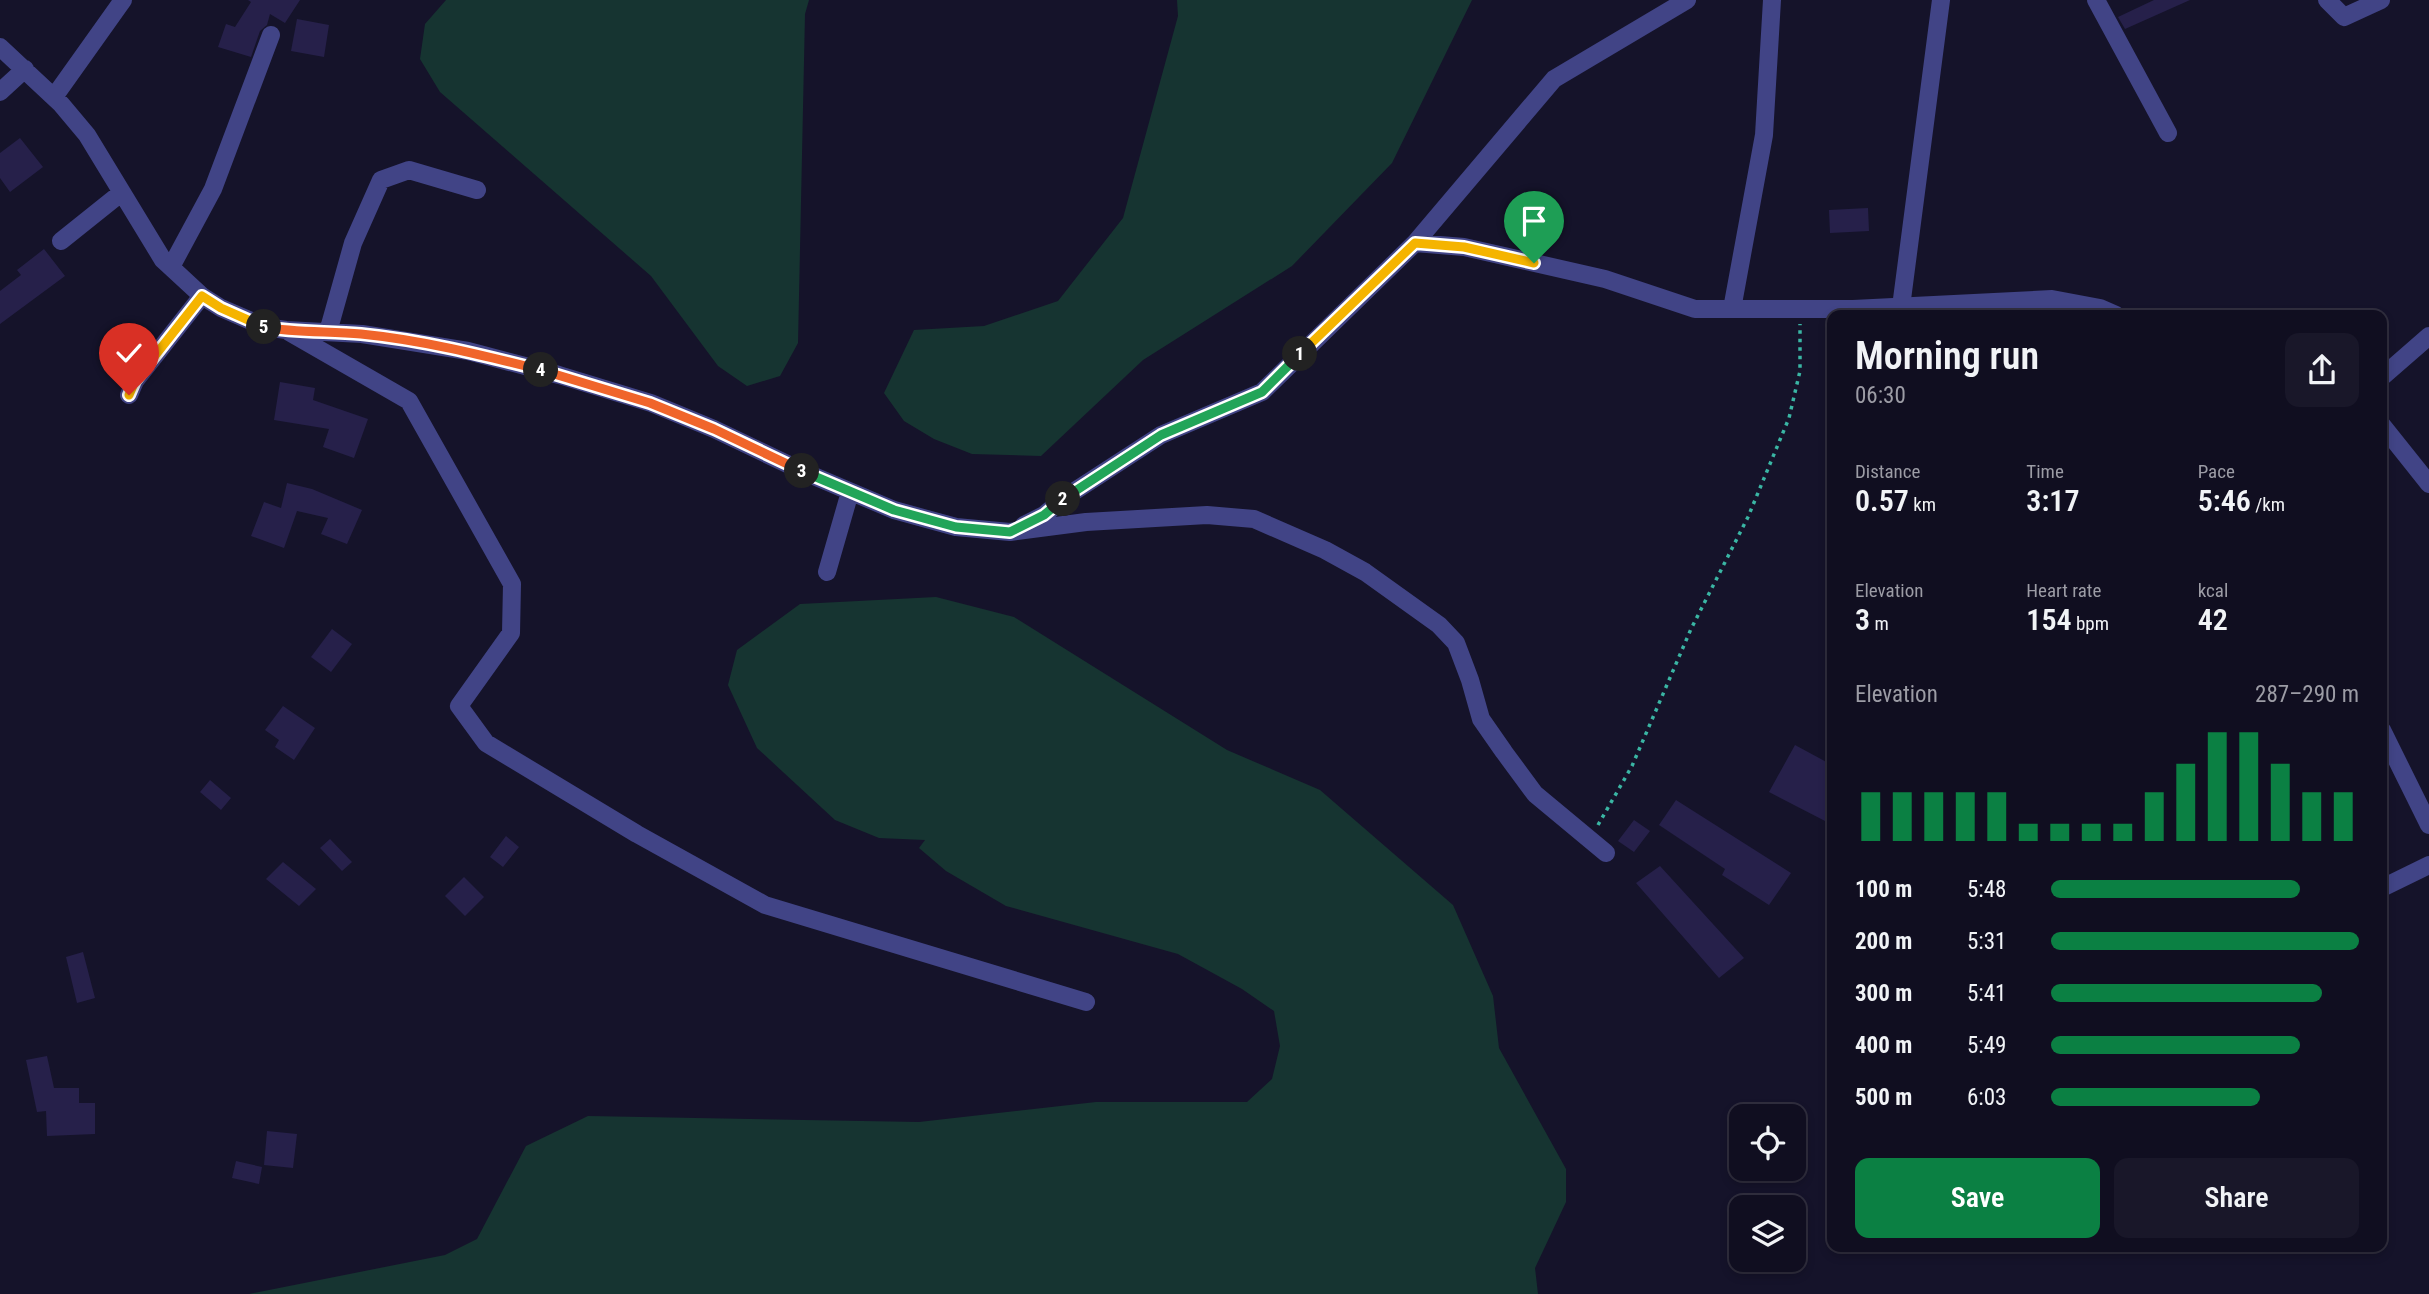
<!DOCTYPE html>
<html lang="en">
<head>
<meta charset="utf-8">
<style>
  :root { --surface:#100e20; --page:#191729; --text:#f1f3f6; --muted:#9c9ca5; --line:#302e3e; --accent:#0b8043 }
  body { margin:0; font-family:"Roboto Condensed",sans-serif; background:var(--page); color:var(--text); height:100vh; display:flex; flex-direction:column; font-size:26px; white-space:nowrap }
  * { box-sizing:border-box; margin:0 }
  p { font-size:23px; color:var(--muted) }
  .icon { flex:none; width:38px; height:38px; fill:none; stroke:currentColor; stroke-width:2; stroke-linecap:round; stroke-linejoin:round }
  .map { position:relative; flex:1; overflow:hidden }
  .details { position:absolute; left:1827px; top:310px; width:560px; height:942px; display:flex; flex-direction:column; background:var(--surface); border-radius:14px; box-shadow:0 4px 10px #0003,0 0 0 2px var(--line) }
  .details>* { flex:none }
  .fabs { position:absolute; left:1729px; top:1104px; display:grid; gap:14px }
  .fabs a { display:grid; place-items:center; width:77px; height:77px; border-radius:14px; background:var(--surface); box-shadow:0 4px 10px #0003,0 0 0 2px var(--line); font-size:35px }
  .pin { position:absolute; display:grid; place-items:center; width:60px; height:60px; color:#fff; margin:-72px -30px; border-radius:50% 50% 50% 0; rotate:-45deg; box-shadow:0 0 7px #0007 }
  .pin .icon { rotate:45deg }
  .km { position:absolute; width:35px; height:35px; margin:-18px; border-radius:50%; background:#222; color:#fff; font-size:19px; line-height:35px; text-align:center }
  .round { display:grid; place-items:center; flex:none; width:74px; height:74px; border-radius:14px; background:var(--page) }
  .overview { display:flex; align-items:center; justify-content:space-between; height:119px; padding:0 28px }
  h1 { font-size:38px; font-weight:600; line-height:52px }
  .stats { display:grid; grid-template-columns:repeat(3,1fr); gap:10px; height:119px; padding:7px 28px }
  .stats div { display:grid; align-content:center }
  .stats b { font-size:30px; font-weight:600 }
  .stats small { font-size:19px; font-weight:400 }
  .stats p { font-size:19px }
  .chart { height:196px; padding:14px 28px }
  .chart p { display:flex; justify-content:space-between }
  .chart svg { width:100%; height:126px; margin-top:7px; stroke:var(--accent); stroke-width:6 }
  .action { display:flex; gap:14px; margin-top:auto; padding:14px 28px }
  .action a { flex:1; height:80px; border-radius:14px; background:var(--accent); color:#fff; font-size:28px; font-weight:600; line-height:80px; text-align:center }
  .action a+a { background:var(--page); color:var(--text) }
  ul { padding:0 28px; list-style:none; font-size:23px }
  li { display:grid; grid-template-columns:112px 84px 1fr; align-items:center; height:52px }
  li i { height:18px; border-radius:9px; background:var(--accent) }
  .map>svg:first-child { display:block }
  .green { fill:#163431 }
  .building { fill:#26204a }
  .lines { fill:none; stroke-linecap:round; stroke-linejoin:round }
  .path { stroke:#3ab6a4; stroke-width:3.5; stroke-dasharray:3.5 5; stroke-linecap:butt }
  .minor { stroke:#414486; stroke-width:18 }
  .split-1-casing { stroke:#fff; stroke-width:14 }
  .split-2-casing { stroke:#fff; stroke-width:14 }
  .split-3-casing { stroke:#fff; stroke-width:14 }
  .split-4-casing { stroke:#fff; stroke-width:14 }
  .split-5-casing { stroke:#fff; stroke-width:14 }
  .split-6-casing { stroke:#fff; stroke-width:14 }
  .split-1 { stroke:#f5b400; stroke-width:9 }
  .split-2 { stroke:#22a559; stroke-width:9 }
  .split-3 { stroke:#22a559; stroke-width:9 }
  .split-4 { stroke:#f0652b; stroke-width:9 }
  .split-5 { stroke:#f0652b; stroke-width:9 }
  .split-6 { stroke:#f5b400; stroke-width:9 }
</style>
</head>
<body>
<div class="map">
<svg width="2429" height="1294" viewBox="0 0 2429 1294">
  <rect width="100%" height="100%" fill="#15132a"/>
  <path class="green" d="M 446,0 L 809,0 L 805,14 L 798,343 L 780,376 L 747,386 L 718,366 L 651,276 L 440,92 L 420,59 L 425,24 Z
    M 1177,0 L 1472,0 L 1392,163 L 1292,266 L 1143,360 L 1041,456 L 972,454 L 934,439 L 904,421 L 884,393 L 914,330 L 984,326 L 1058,301 L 1123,218 L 1178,16 Z
    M 936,597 L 1014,617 L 1227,750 L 1320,790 L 1453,905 L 1493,996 L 1499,1048 L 1566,1169 L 1566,1202 L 1535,1268 L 1538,1294 L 249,1294 L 445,1255 L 477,1239 L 526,1146 L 588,1116 L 919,1122 L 1096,1102 L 1247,1102 L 1272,1079 L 1280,1046 L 1274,1011 L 1242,989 L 1178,954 L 1006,906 L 946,871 L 919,848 L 925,840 L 879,838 L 835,820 L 757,748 L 728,685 L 737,650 L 800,604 Z"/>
  <path class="building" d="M 248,0 L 300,0 L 285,23 L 270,14 L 267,25 L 260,31 L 251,57 L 218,47 L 226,24 L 235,27 L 251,2 Z
    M 2154,0 L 2190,0 L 2125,29 L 2118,17 Z
    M 297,19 L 329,25 L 324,57 L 291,51 Z
    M 20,138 L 43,167 L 10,192 L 0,178 L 0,153 Z
    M 1868,208 L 1869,231 L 1830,233 L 1829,210 Z
    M 44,249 L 65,276 L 0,324 L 0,291 L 21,275 L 17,270 Z
    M 280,382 L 315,388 L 313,400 L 368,419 L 354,458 L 323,447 L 329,429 L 274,420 Z
    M 287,483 L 312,489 L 362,510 L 347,544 L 321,534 L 328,518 L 297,511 L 284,548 L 251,536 L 264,502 L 281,508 Z
    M 332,629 L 352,644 L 331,672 L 311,657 Z
    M 283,706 L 315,728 L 294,760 L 275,747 L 279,740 L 265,730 Z
    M 1795,745 L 1832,765 L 1832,813 L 1827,822 L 1769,792 Z
    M 210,780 L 231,798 L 221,810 L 200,792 Z
    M 1676,800 L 1791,873 L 1769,905 L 1722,875 L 1725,869 L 1659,825 Z
    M 1634,820 L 1650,831 L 1634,852 L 1618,841 Z
    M 506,836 L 519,847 L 503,867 L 490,857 Z
    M 330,839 L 352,862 L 342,871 L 320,848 Z
    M 283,862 L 316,889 L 299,906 L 266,879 Z
    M 1660,866 L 1744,958 L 1719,978 L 1636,883 Z
    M 464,877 L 484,897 L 465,916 L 445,896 Z
    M 83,952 L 95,998 L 77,1003 L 66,957 Z
    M 47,1056 L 54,1088 L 79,1088 L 79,1103 L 95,1103 L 95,1134 L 47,1136 L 46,1111 L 37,1112 L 26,1060 Z
    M 267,1131 L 297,1134 L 293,1168 L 264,1165 Z
    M 236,1161 L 262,1167 L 259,1184 L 232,1178 Z"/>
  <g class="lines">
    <path class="path" d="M 1598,825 L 1632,766 L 1691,629 L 1748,517 L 1789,418 L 1800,371 L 1800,324"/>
    <path class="minor" d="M 2096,0 L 2168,133
      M 2327,0 L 2344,17 L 2381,0
      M 0,47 L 61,104 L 87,135 L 163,260 L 202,296 L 221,308 L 265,327 L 286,330 L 362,334 L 468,351 L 559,375 L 651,403 L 714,429 L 802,471 L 894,510 L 956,527 L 1010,532 L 1086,522 L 1207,515 L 1254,519 L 1325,550 L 1365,572 L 1439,625 L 1456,643 L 1470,680 L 1481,719 L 1504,752 L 1535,794 L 1606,853
      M 0,92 L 25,69
      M 54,97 L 123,0
      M 61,241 L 121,193
      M 1415,243 L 1554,79 L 1687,0
      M 171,267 L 213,189 L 271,35
      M 1901,307 L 1941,0
      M 1732,309 L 1764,135 L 1772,0
      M 289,332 L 409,401 L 512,584 L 511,633 L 459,706 L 486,743 L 637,834 L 765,905 L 1086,1002
      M 328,332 L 353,243 L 381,180 L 409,170 L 477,190
      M 2382,377 L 2429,336
      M 129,395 L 135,381 L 202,296
      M 2382,425 L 2429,484
      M 1024,525 L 1044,515 L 1064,498 L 1161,435 L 1262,392 L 1415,243 L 1464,247 L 1605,279 L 1695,309 L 1853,309 L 2052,299 L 2100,308 L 2116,315
      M 827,572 L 850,492
      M 2382,730 L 2429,825
      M 2382,888 L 2429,865"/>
  </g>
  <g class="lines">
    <defs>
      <path id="split-1" d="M 1300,354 L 1415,243 L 1464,247 L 1534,263"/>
      <path id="split-2" d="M 1063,499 L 1161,435 L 1262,392 L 1300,354"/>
      <path id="split-3" d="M 802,471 L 894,510 L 956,527 L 1010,532 L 1044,515 L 1063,499"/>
      <path id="split-4" d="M 541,370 L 650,403 L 714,429 L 802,471"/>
      <path id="split-5" d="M 264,327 C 296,333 329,331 361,334 C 422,340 482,355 541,370"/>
      <path id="split-6" d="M 129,395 L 135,381 L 202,296 L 221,308 L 264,327"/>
    </defs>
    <use href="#split-1" class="split-1-casing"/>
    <use href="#split-2" class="split-2-casing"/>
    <use href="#split-3" class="split-3-casing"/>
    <use href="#split-4" class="split-4-casing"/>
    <use href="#split-5" class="split-5-casing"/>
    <use href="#split-6" class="split-6-casing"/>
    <use href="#split-1" class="split-1"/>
    <use href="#split-2" class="split-2"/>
    <use href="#split-3" class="split-3"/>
    <use href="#split-4" class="split-4"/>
    <use href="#split-5" class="split-5"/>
    <use href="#split-6" class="split-6"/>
  </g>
</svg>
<div class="fabs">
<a><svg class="icon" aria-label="locate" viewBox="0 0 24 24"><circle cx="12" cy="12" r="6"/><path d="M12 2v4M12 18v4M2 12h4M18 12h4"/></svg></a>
<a><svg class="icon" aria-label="layers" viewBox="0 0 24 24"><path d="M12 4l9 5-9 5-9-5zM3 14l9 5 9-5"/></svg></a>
</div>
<div class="pin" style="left:1534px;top:263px;background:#1e9e55"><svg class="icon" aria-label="arrive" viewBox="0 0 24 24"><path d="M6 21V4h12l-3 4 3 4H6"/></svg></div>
<div class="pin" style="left:129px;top:395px;background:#d93025"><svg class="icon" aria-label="check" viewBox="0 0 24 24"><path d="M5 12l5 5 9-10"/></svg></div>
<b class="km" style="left:1300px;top:354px">1</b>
<b class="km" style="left:1063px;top:499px">2</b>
<b class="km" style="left:802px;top:471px">3</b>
<b class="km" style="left:541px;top:370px">4</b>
<b class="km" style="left:264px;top:327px">5</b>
<section class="details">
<div class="overview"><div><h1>Morning run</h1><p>06:30</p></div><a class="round"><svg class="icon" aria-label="share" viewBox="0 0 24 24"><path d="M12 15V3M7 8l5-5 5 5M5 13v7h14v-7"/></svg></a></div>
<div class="stats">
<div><p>Distance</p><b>0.57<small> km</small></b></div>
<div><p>Time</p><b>3:17</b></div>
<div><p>Pace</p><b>5:46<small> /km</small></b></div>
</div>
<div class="stats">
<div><p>Elevation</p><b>3<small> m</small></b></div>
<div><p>Heart rate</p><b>154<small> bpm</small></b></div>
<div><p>kcal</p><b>42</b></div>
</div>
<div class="chart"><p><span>Elevation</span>287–290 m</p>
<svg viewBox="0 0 160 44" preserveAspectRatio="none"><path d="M5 44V27M15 44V27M25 44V27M35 44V27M45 44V27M55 44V38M65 44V38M75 44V38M85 44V38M95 44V27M105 44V17M115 44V6M125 44V6M135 44V17M145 44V27M155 44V27"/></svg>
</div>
<ul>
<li><b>100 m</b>5:48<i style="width:81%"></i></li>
<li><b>200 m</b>5:31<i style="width:100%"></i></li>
<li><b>300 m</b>5:41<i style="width:88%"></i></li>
<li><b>400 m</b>5:49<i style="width:81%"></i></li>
<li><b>500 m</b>6:03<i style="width:68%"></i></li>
</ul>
<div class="action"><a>Save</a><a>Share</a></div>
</section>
</div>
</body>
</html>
